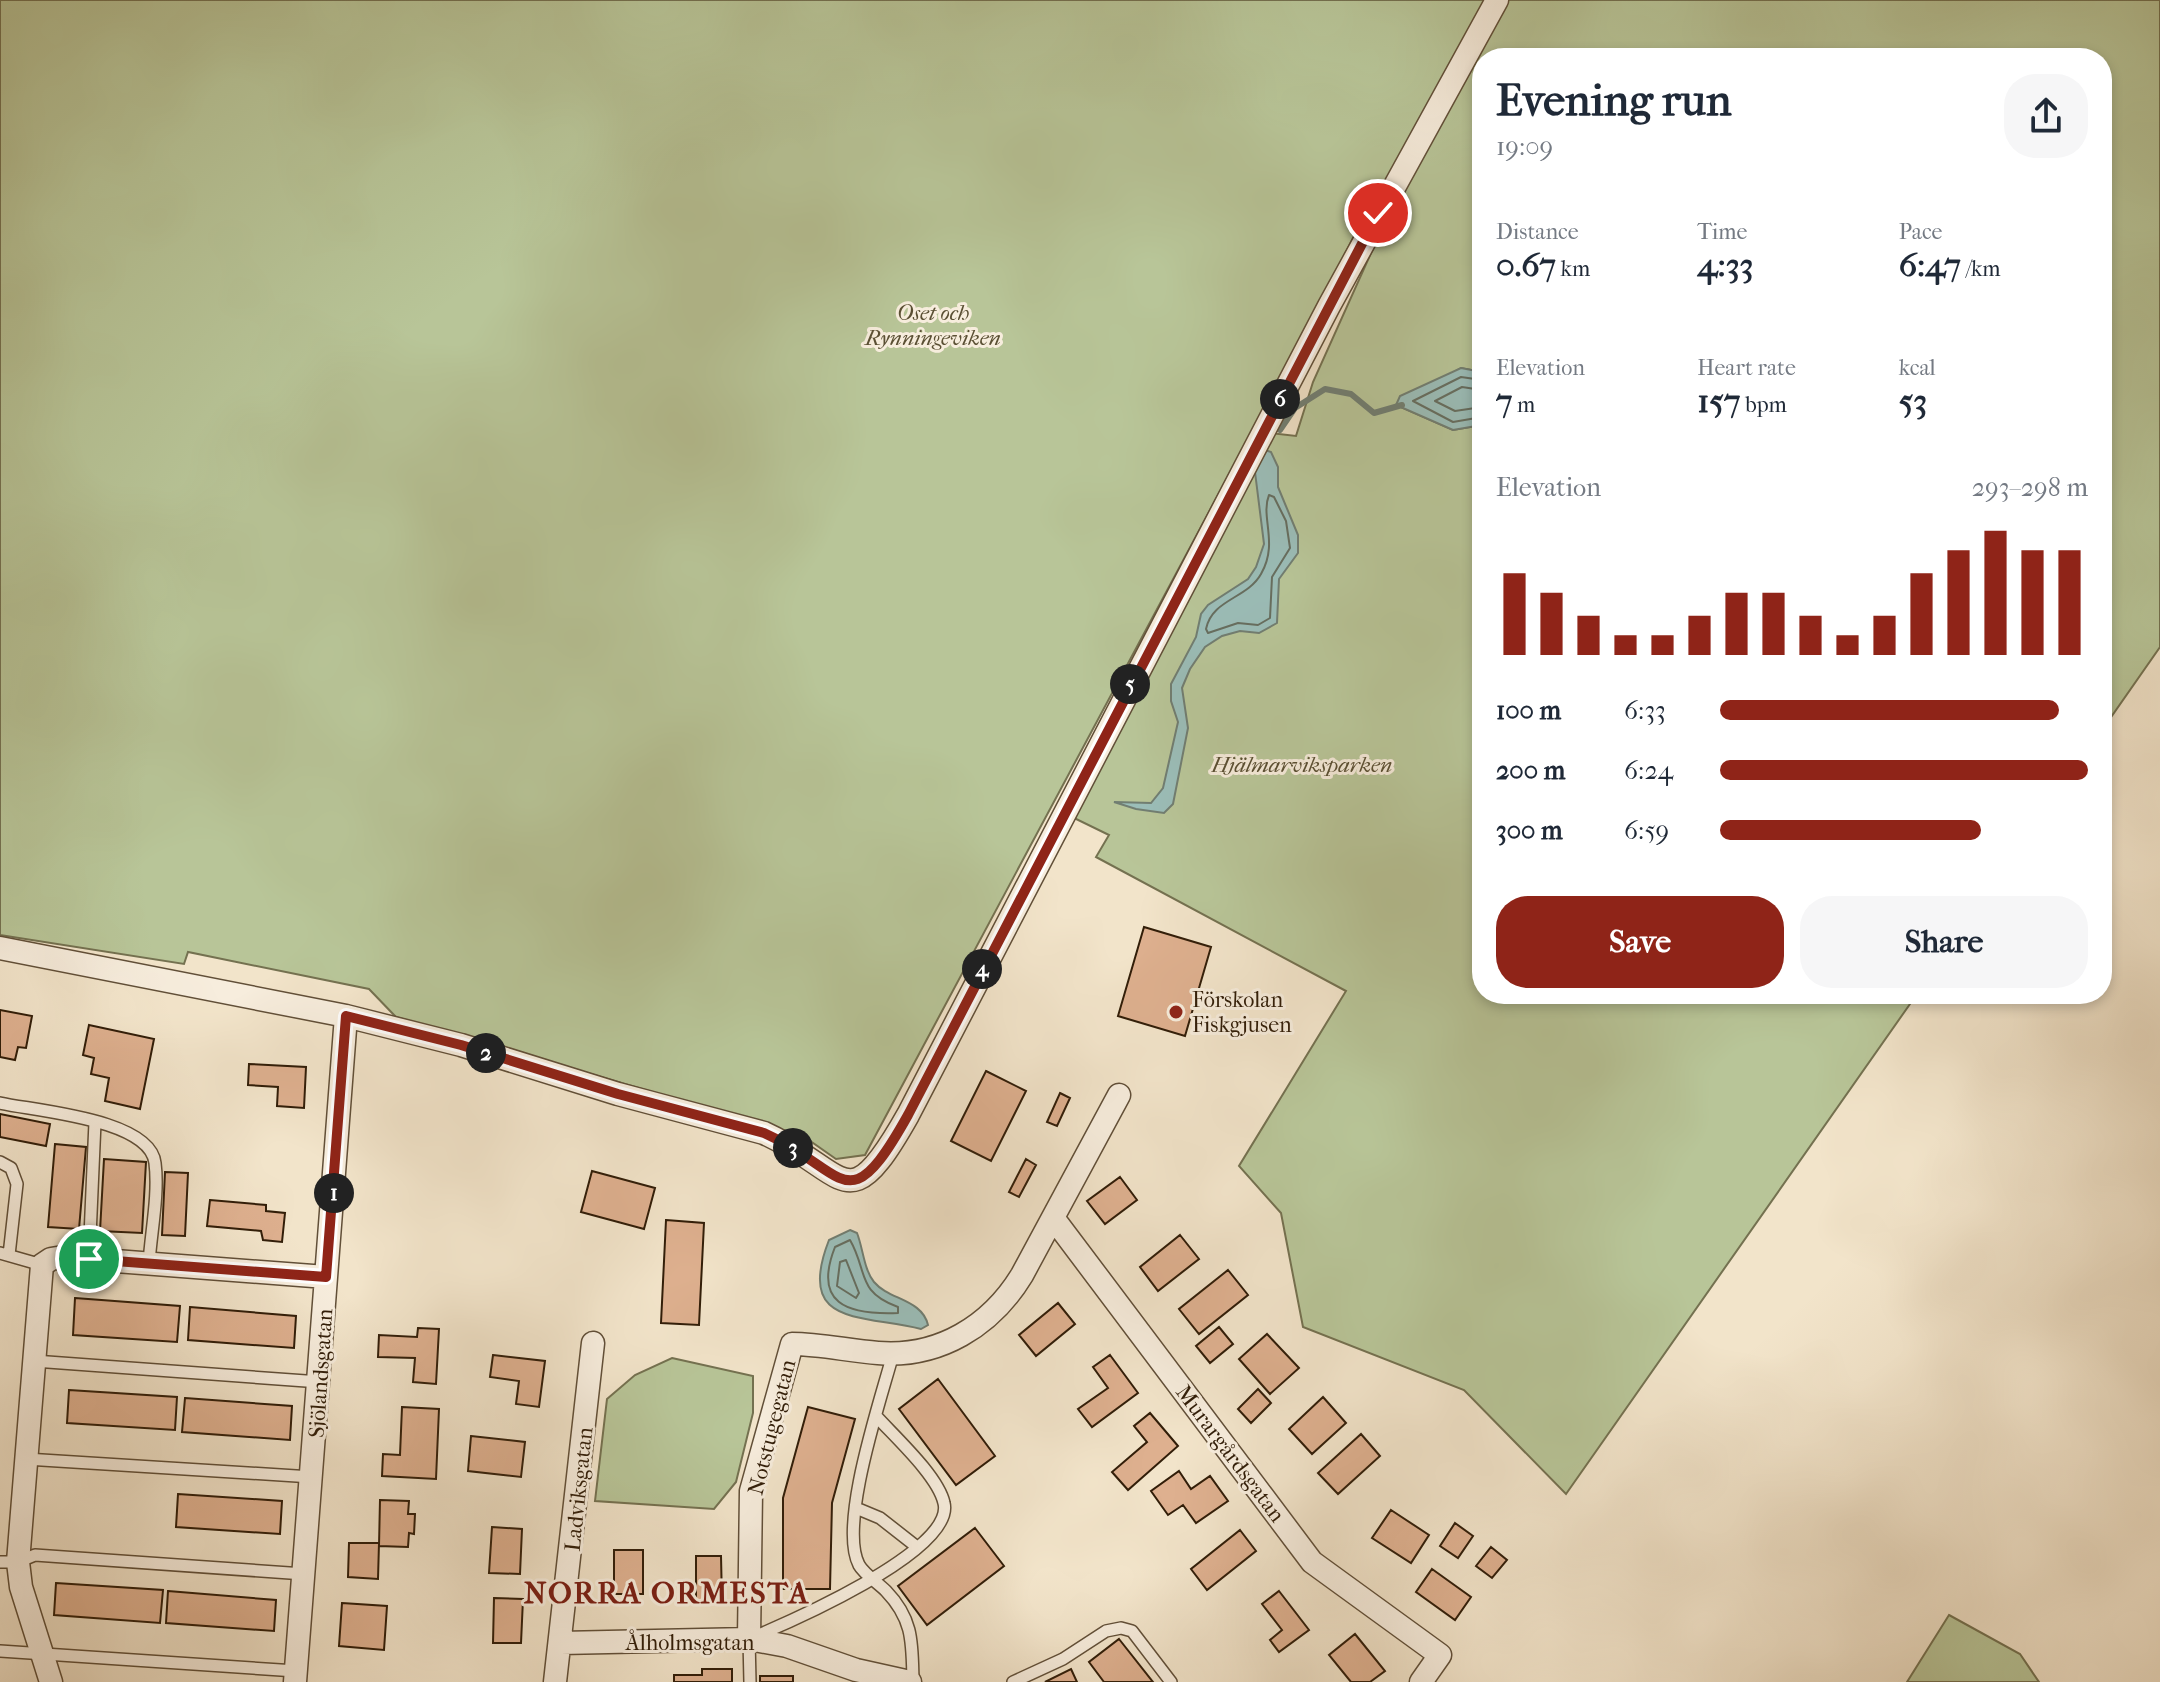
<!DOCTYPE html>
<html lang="en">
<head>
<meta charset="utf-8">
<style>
  :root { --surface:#fff; --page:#f6f6f7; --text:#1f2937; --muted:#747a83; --accent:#8f2418 }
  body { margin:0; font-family:"IM FELL French Canon",serif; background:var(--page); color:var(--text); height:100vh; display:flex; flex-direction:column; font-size:30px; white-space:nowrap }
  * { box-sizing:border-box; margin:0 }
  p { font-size:26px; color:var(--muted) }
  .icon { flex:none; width:44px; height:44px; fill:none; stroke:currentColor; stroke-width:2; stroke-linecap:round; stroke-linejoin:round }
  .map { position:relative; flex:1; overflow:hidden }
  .drawer { position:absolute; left:1472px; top:48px; width:640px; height:956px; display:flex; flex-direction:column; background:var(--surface); border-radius:32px; box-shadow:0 4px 12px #0003 }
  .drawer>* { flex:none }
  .pin { position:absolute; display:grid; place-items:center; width:68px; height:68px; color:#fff; margin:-34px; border:4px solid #fff; border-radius:50%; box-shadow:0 2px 8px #0007 }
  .km { position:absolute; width:40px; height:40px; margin:-20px; border-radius:50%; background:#222; color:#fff; font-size:22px; line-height:40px; text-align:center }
  .round { display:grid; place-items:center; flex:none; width:84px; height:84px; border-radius:32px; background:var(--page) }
  .headline { display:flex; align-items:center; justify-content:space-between; height:136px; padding:0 24px }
  h1 { font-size:44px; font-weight:700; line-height:60px }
  .metrics { display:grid; grid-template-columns:repeat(3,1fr); gap:12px; height:136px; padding:8px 24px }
  .metrics div { display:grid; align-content:center }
  .metrics b { font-size:34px; font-weight:700 }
  .metrics small { font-size:22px; font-weight:400 }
  .metrics p { font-size:22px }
  .chart { height:224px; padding:16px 24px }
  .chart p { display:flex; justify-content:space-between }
  .chart svg { width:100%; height:144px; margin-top:8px; stroke:var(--accent); stroke-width:6 }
  .primary-button { display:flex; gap:16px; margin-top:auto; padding:16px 24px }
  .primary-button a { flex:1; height:92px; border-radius:32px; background:var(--accent); color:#fff; font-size:32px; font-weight:700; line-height:92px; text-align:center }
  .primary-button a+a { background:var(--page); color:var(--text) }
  ul { padding:0 24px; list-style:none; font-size:26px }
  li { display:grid; grid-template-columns:128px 96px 1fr; align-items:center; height:60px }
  li i { height:20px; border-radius:10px; background:var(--accent) }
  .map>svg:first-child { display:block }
  .green { fill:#b8c598; stroke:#747150; stroke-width:2 }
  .water { fill:#9bbeb9; stroke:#717e72; stroke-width:2 }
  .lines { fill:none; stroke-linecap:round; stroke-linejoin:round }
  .shore { stroke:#666e60; stroke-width:2 }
  .stream { stroke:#717e72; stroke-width:6 }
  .building { fill:#deb08f; stroke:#311d08; stroke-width:2 }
  .lane-casing { stroke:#614f38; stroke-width:14 }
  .street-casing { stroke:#614f38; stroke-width:25 }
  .lane { stroke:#f7eddd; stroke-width:11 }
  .street { stroke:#f7eddd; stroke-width:22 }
  .route-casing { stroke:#fff; stroke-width:16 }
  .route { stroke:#8f2418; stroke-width:10 }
  .poi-dot { fill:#8f2418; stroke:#f7eddd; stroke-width:3 }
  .labels { text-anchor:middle; stroke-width:6; stroke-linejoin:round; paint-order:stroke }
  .park-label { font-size:22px; font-style:italic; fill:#5a4f33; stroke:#f7eddd }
  .poi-label { font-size:22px; fill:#311d08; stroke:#f7eddd; text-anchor:start }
  .street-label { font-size:22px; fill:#311d08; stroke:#f7eddd }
  .district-label { font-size:30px; font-weight:bold; letter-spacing:2px; fill:#7a1f14; stroke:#f7eddd }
</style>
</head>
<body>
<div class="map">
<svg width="2160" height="1682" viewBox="0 0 2160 1682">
  <rect width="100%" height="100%" fill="#f2e4ca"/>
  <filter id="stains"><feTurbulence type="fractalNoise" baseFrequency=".0025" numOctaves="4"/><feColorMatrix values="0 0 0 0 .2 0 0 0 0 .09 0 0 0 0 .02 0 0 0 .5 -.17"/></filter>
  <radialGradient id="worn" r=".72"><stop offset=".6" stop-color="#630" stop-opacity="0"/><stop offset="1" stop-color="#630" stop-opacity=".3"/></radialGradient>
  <path class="green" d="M 0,0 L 2160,0 L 2160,647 L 2102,730 L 2102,58 L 1482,58 L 1482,372 L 1461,368 L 1396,405 L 1453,430 L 1482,425 L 1482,994 L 1917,994 L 1566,1494 L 1464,1390 L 1303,1327 L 1281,1213 L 1239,1166 L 1346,991 L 1096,857 L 1109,835 L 1072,817 L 1270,433 L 1296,436 L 1313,382 L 1394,202 L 1378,189 L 1301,340 L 865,1155 L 836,1159 L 803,1136 L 396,1017 L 369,989 L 188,952 L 184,964 L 0,935 Z
    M 672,1358 L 753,1376 L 753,1413 L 736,1482 L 714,1509 L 595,1501 L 607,1399 L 635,1375 Z
    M 1949,1615 L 2020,1654 L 2039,1682 L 1907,1682 Z"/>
  <path class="water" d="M 1461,368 L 1482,372 L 1482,425 L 1453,430 L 1396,405 L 1400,396 Z
    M 1265,450 L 1271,452 L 1278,467 L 1278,487 L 1298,535 L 1298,553 L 1279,579 L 1277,623 L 1259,633 L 1240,631 L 1222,636 L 1205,647 L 1190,669 L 1182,688 L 1188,728 L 1173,804 L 1164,813 L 1136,809 L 1114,802 L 1151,803 L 1163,788 L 1178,722 L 1171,701 L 1171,684 L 1196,637 L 1201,614 L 1208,605 L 1248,579 L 1256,567 L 1264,544 L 1255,472 Z
    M 850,1230 L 857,1233 C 863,1248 864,1270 874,1282 C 889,1300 922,1299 928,1325 L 921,1329 C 861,1314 795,1327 829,1240 Z"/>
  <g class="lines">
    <path class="shore" d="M 1482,380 L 1461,377 L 1413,401 L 1453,422 L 1482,417
      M 1482,390 L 1462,387 L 1435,401 L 1455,411 L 1482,407
      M 1269,495 L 1274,497 L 1286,521 L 1290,548 L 1272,577 L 1270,618 L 1258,625 L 1238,623 L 1208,633 L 1206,629 C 1212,599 1247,599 1261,574 C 1279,543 1260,517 1269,495 Z
      M 850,1240 C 868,1271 856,1292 898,1307 L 898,1313 C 846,1315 813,1303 835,1247 Z
      M 846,1260 L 859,1293 L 856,1298 L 837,1286 L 840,1262 Z"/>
    <path class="stream" d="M 1280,430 L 1295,408 L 1325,389 L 1351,394 L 1374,413 L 1402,405"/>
  </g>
  <path class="building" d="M 1144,927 L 1211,947 L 1185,1036 L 1118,1016 Z
    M 0,1010 L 32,1016 L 26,1048 L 18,1047 L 15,1060 L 0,1057 Z
    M 89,1025 L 154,1039 L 140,1109 L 105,1101 L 109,1078 L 91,1074 L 94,1058 L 83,1055 Z
    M 249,1064 L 306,1067 L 304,1108 L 277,1106 L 278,1087 L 248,1085 Z
    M 986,1071 L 1026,1091 L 991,1161 L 951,1141 Z
    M 1060,1093 L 1070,1098 L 1057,1126 L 1047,1122 Z
    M 0,1114 L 50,1124 L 46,1146 L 0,1137 Z
    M 55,1144 L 86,1147 L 79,1229 L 48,1227 Z
    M 104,1159 L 146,1162 L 142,1233 L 100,1231 Z
    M 1026,1159 L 1036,1165 L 1019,1197 L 1009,1192 Z
    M 592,1171 L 655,1188 L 644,1229 L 581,1212 Z
    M 165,1172 L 188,1173 L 185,1236 L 162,1235 Z
    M 1120,1177 L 1137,1200 L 1105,1224 L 1087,1201 Z
    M 210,1200 L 266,1205 L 266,1211 L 285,1213 L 282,1242 L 263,1240 L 261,1231 L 207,1226 Z
    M 666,1220 L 704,1223 L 699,1325 L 661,1323 Z
    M 1180,1235 L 1199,1259 L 1158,1291 L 1140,1267 Z
    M 1228,1270 L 1248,1295 L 1199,1334 L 1179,1309 Z
    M 75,1298 L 180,1306 L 177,1342 L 73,1335 Z
    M 1058,1303 L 1075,1324 L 1036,1356 L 1019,1335 Z
    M 190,1307 L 296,1316 L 294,1348 L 188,1340 Z
    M 1219,1327 L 1233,1344 L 1210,1363 L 1196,1346 Z
    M 418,1328 L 439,1329 L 436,1384 L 413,1382 L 415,1358 L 378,1357 L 379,1335 L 417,1337 Z
    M 1267,1334 L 1299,1368 L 1270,1394 L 1239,1359 Z
    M 493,1355 L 545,1361 L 539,1407 L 516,1404 L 519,1381 L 490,1377 Z
    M 1110,1355 L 1138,1393 L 1092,1427 L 1078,1409 L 1108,1388 L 1093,1367 Z
    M 938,1379 L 995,1456 L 956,1485 L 899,1409 Z
    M 1258,1389 L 1271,1403 L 1251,1423 L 1238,1409 Z
    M 69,1390 L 177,1397 L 175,1430 L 67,1423 Z
    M 1323,1397 L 1346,1423 L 1312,1454 L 1289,1429 Z
    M 185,1398 L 292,1406 L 290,1440 L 182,1432 Z
    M 402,1407 L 439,1409 L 436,1479 L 382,1476 L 383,1454 L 400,1455 Z
    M 808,1407 L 855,1419 L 832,1503 L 830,1589 L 783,1589 L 783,1498 Z
    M 1150,1413 L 1178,1446 L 1128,1490 L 1112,1472 L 1147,1442 L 1134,1426 Z
    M 1361,1434 L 1380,1456 L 1338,1494 L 1318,1473 Z
    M 471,1436 L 525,1442 L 521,1477 L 468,1471 Z
    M 1179,1471 L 1191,1489 L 1210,1476 L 1228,1501 L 1196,1523 L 1183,1505 L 1168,1515 L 1151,1491 Z
    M 178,1494 L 282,1501 L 280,1534 L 176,1527 Z
    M 380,1500 L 409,1501 L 408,1514 L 415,1514 L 414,1534 L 409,1533 L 408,1547 L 379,1546 Z
    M 1391,1510 L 1429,1535 L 1411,1563 L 1372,1538 Z
    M 1455,1523 L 1473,1536 L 1458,1558 L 1440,1546 Z
    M 492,1527 L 522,1529 L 520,1574 L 489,1573 Z
    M 975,1528 L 1004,1566 L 927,1625 L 898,1586 Z
    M 1240,1530 L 1256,1551 L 1207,1590 L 1191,1569 Z
    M 349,1543 L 379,1543 L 378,1579 L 348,1577 Z
    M 1491,1547 L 1507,1560 L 1492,1578 L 1476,1566 Z
    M 614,1550 L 643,1550 L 643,1594 L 614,1594 Z
    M 696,1556 L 721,1556 L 722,1601 L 696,1602 Z
    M 1432,1569 L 1471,1597 L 1455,1620 L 1416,1592 Z
    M 56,1583 L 163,1590 L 160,1623 L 54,1615 Z
    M 168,1591 L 276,1600 L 274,1631 L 166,1623 Z
    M 1279,1591 L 1309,1630 L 1279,1652 L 1270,1640 L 1282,1630 L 1262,1604 Z
    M 494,1598 L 523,1599 L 521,1643 L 493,1643 Z
    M 342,1603 L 387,1606 L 384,1650 L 339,1646 Z
    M 1355,1634 L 1385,1671 L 1370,1682 L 1351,1682 L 1329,1655 Z
    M 1119,1639 L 1153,1682 L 1104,1682 L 1089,1662 Z
    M 702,1669 L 732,1669 L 732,1682 L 674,1682 L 674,1675 L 702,1675 Z
    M 1071,1669 L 1077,1682 L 1045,1682 Z
    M 760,1676 L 793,1676 L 793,1682 L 760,1682 Z"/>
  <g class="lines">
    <defs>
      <path id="lane" d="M 0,1103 C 36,1111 150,1119 155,1163 C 159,1194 151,1232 149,1263
        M 0,1162 L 11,1168 L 17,1184 L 9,1255
        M 0,1253 L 42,1265
        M 89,1259 L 95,1122
        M 893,1354 C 881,1399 838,1525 859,1565 C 864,1574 878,1583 886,1591 C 914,1620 912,1644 913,1682
        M 34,1361 L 320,1382
        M 26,1459 L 312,1477
        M 856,1508 L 880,1518 L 917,1547
        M 0,1562 L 18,1562 L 35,1555 L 304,1574
        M 0,1651 L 296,1671
        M 750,1682 L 749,1639 C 785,1624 956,1551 944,1503 C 938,1476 895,1437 876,1416
        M 1013,1682 L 1063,1659 L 1106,1631 L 1121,1628 L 1132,1631 L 1171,1682"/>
      <path id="street" d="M 0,948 L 346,1016 L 461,1045 L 618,1094 L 764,1133 C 848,1171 846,1225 908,1115 L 1329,306 L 1497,0
        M 1054,1219 L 1312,1562 L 1440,1655 L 1421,1682
        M 749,1639 L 751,1491 L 792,1344 C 821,1344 849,1351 878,1353 C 939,1358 991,1326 1022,1275 L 1119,1095
        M 561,1643 L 749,1639 L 787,1646 L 856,1670 L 910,1682
        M 51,1682 L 21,1587 L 18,1562 L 42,1265 L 51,1259 L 63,1257 L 326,1277
        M 295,1682 L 346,1016
        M 555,1682 L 593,1343"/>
    </defs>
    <use href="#lane" class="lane-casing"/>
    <use href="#street" class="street-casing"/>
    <use href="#lane" class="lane"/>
    <use href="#street" class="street"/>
  </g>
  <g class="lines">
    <defs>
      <path id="route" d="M 89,1259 L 326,1277 L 346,1016 L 461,1045 L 618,1094 L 764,1133 C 847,1170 846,1226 908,1115 L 1378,213"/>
    </defs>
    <use href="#route" class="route-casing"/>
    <use href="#route" class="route"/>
  </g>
  <circle class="poi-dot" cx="1176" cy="1012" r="8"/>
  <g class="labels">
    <g class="park-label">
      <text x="933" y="320">Oset och<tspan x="933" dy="25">Rynningeviken</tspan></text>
      <text x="1302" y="772">Hjälmarviksparken</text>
    </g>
    <g class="poi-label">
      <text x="1192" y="1007">Förskolan<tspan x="1192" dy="25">Fiskgjusen</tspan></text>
    </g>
    <g class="street-label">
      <text transform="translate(320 1373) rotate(-86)" y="8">Sjölandsgatan</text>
      <text transform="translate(771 1427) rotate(-76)" y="8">Notstugegatan</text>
      <text transform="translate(1231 1453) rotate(53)" y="8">Murargårdsgatan</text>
      <text transform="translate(578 1489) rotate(-84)" y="8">Ladviksgatan</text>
      <text x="690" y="1650">Ålholmsgatan</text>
    </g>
    <g class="district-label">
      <text x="667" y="1603">NORRA ORMESTA</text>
    </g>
  </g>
  <rect width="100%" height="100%" filter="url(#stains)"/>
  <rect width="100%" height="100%" fill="url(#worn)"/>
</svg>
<div class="pin" style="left:89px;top:1259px;background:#1e9e55"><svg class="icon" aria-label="arrive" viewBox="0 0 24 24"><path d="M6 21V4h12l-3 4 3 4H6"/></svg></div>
<div class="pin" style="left:1378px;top:213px;background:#d93025"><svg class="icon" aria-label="check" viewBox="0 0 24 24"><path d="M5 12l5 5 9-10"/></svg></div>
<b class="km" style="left:334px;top:1193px">1</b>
<b class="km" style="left:486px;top:1053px">2</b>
<b class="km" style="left:793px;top:1148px">3</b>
<b class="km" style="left:982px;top:969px">4</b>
<b class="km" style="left:1130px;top:684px">5</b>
<b class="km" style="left:1280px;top:399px">6</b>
<section class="drawer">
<div class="headline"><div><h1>Evening run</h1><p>19:09</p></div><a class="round"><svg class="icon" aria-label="share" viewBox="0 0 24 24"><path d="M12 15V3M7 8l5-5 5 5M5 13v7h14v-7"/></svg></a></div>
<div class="metrics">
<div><p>Distance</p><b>0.67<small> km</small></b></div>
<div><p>Time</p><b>4:33</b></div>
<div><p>Pace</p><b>6:47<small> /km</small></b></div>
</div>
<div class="metrics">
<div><p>Elevation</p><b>7<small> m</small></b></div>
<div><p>Heart rate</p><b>157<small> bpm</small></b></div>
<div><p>kcal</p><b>53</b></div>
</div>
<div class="chart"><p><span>Elevation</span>293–298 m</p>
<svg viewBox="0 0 160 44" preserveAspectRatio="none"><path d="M5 44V19M15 44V25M25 44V32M35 44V38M45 44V38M55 44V32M65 44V25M75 44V25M85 44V32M95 44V38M105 44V32M115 44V19M125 44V12M135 44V6M145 44V12M155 44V12"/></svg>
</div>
<ul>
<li><b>100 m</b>6:33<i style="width:92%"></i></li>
<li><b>200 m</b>6:24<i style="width:100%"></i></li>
<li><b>300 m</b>6:59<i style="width:71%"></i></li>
</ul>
<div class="primary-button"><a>Save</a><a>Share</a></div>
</section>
</div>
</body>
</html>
